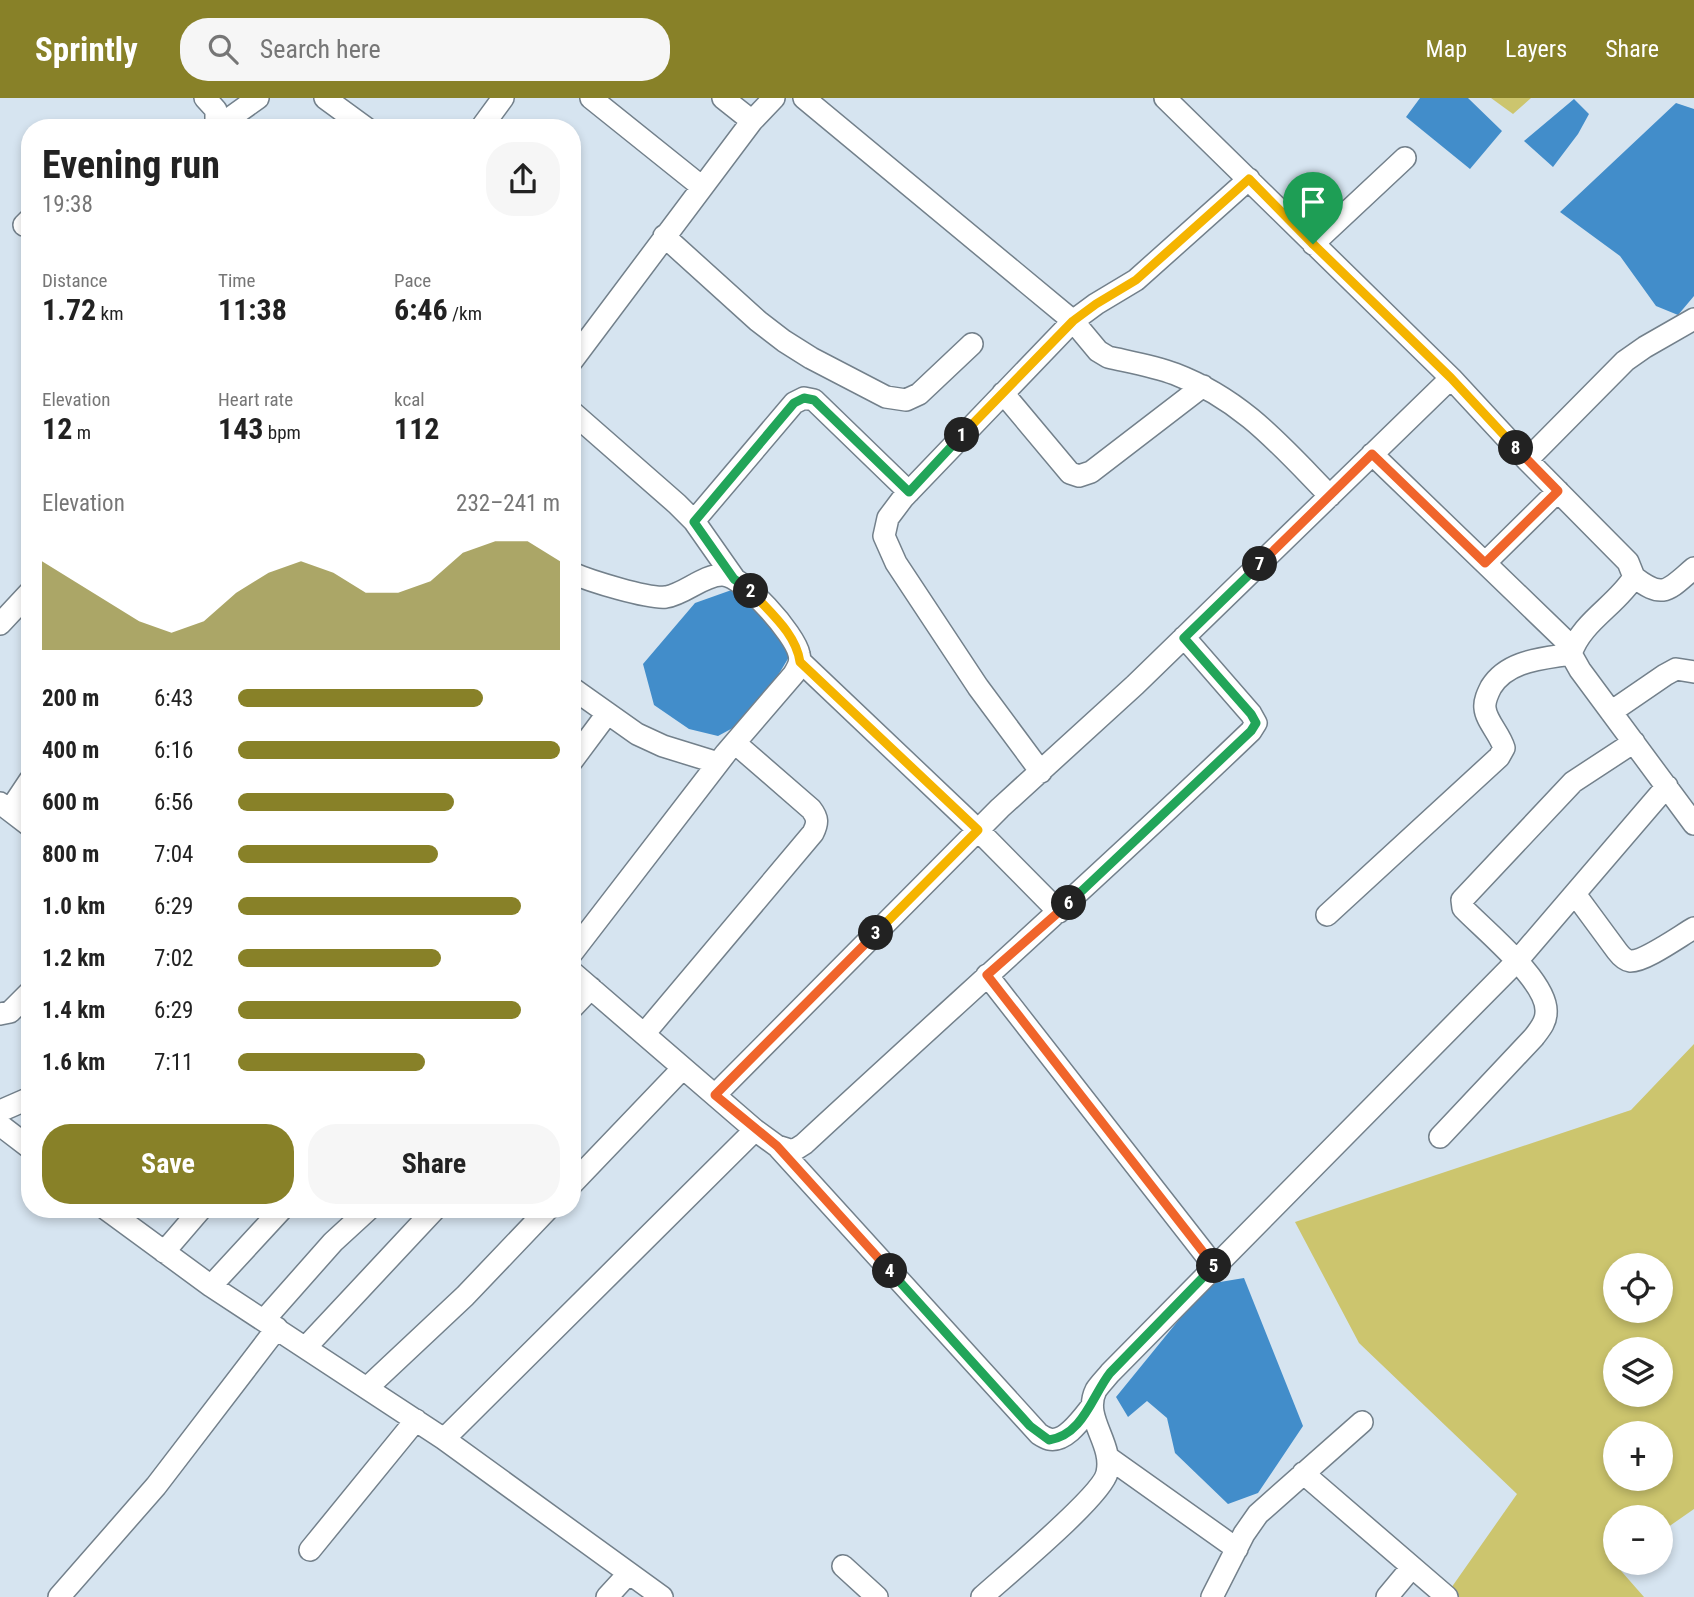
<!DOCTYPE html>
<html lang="en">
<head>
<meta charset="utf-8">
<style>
  :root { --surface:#fff; --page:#f6f6f6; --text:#222; --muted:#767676; --accent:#888128 }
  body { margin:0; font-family:"Roboto Condensed",sans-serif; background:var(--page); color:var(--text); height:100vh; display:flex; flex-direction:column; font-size:26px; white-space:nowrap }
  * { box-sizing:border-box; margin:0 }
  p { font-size:23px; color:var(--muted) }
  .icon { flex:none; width:38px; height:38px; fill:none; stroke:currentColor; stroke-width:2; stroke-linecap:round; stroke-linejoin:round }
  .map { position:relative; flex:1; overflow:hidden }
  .sheet { position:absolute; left:21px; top:21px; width:560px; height:1099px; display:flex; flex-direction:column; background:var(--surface); border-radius:28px; box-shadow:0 4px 10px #0003 }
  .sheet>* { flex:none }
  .fabs { position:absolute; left:1603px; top:1155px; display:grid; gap:14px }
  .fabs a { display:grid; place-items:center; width:70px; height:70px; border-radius:50%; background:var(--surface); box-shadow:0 4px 10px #0003; font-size:35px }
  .pin { position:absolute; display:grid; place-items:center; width:60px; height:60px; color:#fff; margin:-72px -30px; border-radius:50% 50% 50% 0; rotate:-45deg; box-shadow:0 0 7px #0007 }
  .pin .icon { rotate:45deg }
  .km { position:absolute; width:35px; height:35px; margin:-18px; border-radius:50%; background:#222; color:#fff; font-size:19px; line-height:35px; text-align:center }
  .round { display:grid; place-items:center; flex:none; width:74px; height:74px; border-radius:28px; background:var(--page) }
  .head { display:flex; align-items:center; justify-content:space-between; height:119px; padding:0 21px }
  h1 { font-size:38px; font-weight:700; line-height:52px }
  .stats { display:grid; grid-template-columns:repeat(3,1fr); gap:10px; height:119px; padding:7px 21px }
  .stats div { display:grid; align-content:center }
  .stats b { font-size:30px; font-weight:700 }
  .stats small { font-size:19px; font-weight:400 }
  .stats p { font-size:19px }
  .chart { height:196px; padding:14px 21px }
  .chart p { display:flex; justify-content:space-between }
  .chart svg { width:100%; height:126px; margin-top:7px; fill:var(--accent); opacity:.7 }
  .cta { display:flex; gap:14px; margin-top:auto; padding:14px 21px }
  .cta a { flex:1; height:80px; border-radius:28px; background:var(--accent); color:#fff; font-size:28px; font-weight:700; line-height:80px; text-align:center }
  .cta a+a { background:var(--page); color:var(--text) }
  ul { padding:0 21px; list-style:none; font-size:23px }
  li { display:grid; grid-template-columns:112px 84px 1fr; align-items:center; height:52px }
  li i { height:18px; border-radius:9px; background:var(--accent) }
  header { display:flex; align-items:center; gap:42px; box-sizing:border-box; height:98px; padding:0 35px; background:var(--accent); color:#fff }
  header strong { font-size:33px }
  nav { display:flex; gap:38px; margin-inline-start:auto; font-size:24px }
  .search { width:490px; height:63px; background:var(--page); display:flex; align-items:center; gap:18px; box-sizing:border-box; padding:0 24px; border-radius:28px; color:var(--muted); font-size:26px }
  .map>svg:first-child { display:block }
  .green { fill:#ccc56e; fill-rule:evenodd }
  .water { fill:#428dca }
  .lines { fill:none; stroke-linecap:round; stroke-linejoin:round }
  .minor-casing { stroke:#73808b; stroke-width:24 }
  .minor { stroke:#fff; stroke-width:21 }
  .split-1-casing { stroke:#fff; stroke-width:14 }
  .split-2-casing { stroke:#fff; stroke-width:14 }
  .split-3-casing { stroke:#fff; stroke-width:14 }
  .split-4-casing { stroke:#fff; stroke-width:14 }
  .split-5-casing { stroke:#fff; stroke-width:14 }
  .split-6-casing { stroke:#fff; stroke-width:14 }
  .split-7-casing { stroke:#fff; stroke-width:14 }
  .split-8-casing { stroke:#fff; stroke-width:14 }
  .split-9-casing { stroke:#fff; stroke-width:14 }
  .split-1 { stroke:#f5b400; stroke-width:9 }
  .split-2 { stroke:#22a559; stroke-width:9 }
  .split-3 { stroke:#f5b400; stroke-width:9 }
  .split-4 { stroke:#f0652b; stroke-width:9 }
  .split-5 { stroke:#22a559; stroke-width:9 }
  .split-6 { stroke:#f0652b; stroke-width:9 }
  .split-7 { stroke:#22a559; stroke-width:9 }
  .split-8 { stroke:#f0652b; stroke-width:9 }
  .split-9 { stroke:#f5b400; stroke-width:9 }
</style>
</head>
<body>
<header>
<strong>Sprintly</strong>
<div class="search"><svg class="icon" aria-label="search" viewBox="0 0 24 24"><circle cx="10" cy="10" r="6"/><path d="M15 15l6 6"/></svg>Search here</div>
<nav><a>Map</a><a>Layers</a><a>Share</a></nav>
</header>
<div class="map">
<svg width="1694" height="1499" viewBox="0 0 1694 1499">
  <rect width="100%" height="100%" fill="#d6e4f0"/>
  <path class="green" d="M 1491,0 L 1531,0 L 1513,16 Z
    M 1694,946 L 1694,1411 L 1661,1434 L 1661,1419 L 1615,1419 L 1615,1466 L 1644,1499 L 1455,1499 L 1449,1493 L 1517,1396 L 1359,1245 L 1295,1124 L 1631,1012 ZM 1615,1167 L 1661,1167 L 1661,1213 L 1615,1213 ZM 1615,1251 L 1661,1251 L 1661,1297 L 1615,1297 ZM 1615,1335 L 1661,1335 L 1661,1381 L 1615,1381 Z"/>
  <path class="water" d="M 1420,0 L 1468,0 L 1502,33 L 1470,71 L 1406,19 Z
    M 1574,1 L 1589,16 L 1578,36 L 1553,69 L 1524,43 Z
    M 1676,5 L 1694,11 L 1694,198 L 1678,217 L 1656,208 L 1620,158 L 1560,114 Z
    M 740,489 L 795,549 L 753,619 L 718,638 L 689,631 L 654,607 L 643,566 L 695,505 Z
    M 1244,1180 L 1303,1328 L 1258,1395 L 1228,1406 L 1175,1355 L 1167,1320 L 1147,1303 L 1128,1319 L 1116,1299 L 1208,1186 Z"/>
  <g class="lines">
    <defs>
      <path id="minor" d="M 205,0 L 216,12 L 216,30
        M 325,0 L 366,30
        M 591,0 L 702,89
        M 723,0 L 752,23
        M 804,0 L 1073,223 L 1098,253 L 1108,259 C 1130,264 1154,268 1175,276 C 1243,302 1281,348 1330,398
        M 1165,0 L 1451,280 L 1527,362 L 1628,464 L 1634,479 C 1617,507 1581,524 1571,556 L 1580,572 L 1694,726
        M 216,30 L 258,0
        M 481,30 L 503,0
        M 24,127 L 30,121
        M 664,138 L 758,223 L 784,243 L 811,260 L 886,299 L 906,302 L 919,296 L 972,246
        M 1313,146 L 1405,60
        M 572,263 L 752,23 L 774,0
        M 1003,295 L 1070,375 L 1079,378 L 1091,374 L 1203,288
        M 572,314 L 677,406 L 694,423 L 734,480
        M 1372,356 L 1573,550
        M 1527,362 L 1625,263 L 1645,249 L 1694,221
        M 694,423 L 794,305 L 804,300 L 814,302 L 909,394
        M 1485,465 L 1558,393
        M 572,475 C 590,483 648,501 666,499 C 685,496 703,477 722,477 C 743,477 795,536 799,556 C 801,564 798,569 794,576 L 726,655 L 572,855
        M 1634,479 C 1664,502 1668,492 1694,470
        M 0,526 L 30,494
        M 801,564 L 978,732 L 1059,814
        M 572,590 L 637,636 L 663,648 L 718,665
        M 1611,614 L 1665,577 L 1676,571 L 1694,574
        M 572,663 L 607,616
        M 1041,674 L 978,589 L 896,465 L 884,438 L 888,420 L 903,400 L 1073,223 L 1096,206 L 1136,182 L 1249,81
        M 0,705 L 30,728
        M 10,712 L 30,682
        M 1575,796 L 1617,853 C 1620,857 1624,862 1630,863 C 1644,864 1680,838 1694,830
        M 1327,817 L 1499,659 L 1504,650 C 1500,636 1486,623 1485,610 C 1484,603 1488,595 1491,589 C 1508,562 1542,561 1571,556
        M 572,874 L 755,1032 L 777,1048 L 793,1053 L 804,1046 C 953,908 1104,774 1251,633 L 1256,625 L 1251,616 L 1184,539
        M 987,877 L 1215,1169
        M 572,910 L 591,890
        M 0,916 L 10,914 L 30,894
        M 644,936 L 813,735 C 818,725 818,720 811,711 L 735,645
        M 715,997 L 1000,710 L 1135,587 L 1451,280
        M 0,1013 L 30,1000
        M 0,1027 L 30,1050
        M 1440,1039 L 1534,939 C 1539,932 1546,925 1546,915 C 1549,884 1484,832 1463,810 L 1462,802 L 1573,684 L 1634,644
        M 777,1048 L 1039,1336 C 1042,1338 1045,1340 1049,1341 C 1066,1345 1083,1319 1092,1308
        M 572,1086 L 683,970
        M 106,1111 L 211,1188 L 444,1341 L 662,1499
        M 164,1154 L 201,1111
        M 211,1188 L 282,1111
        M 264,1222 L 333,1144 L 369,1111
        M 306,1249 L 435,1111
        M 368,1289 L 465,1198 L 548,1111
        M 444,1341 L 755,1032
        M 1109,1360 L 1237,1451
        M 1303,1375 L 1447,1499
        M 310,1452 L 416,1322
        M 843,1468 L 877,1499
        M 59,1499 L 156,1388 L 277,1230
        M 607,1499 L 629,1475
        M 982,1499 C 1004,1479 1102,1398 1107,1375 C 1114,1345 1082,1320 1096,1292 C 1100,1286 1106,1280 1110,1275 L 1517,863 L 1667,688
        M 1212,1499 L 1244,1436 L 1258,1416 L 1362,1324
        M 1387,1499 L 1412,1469"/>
    </defs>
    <use href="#minor" class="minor-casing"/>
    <use href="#minor" class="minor"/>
  </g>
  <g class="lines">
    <defs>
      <path id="split-1" d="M 962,337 L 1073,223 L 1096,206 L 1136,182 L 1249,81 L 1313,146"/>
      <path id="split-2" d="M 751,493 L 734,481 L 694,424 L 794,305 L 804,300 L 814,302 L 909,394 L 962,337"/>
      <path id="split-3" d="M 751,493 C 769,514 796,535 800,564 L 978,732 L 876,835"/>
      <path id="split-4" d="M 876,835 L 715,997 L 777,1048 L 890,1173"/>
      <path id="split-5" d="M 890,1173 L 1030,1328 L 1049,1342 C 1083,1337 1092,1298 1110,1275 L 1214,1168"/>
      <path id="split-6" d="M 1069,805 L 987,877 L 1214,1168"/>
      <path id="split-7" d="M 1069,805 L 1251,633 L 1256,625 L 1251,616 L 1184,540 L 1260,466"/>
      <path id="split-8" d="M 1260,466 L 1372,356 L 1485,465 L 1558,393 L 1516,350"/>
      <path id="split-9" d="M 1313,146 L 1451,280 L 1516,350"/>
    </defs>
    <use href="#split-1" class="split-1-casing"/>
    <use href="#split-2" class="split-2-casing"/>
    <use href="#split-3" class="split-3-casing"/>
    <use href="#split-4" class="split-4-casing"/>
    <use href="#split-5" class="split-5-casing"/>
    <use href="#split-6" class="split-6-casing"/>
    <use href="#split-7" class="split-7-casing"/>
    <use href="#split-8" class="split-8-casing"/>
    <use href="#split-9" class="split-9-casing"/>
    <use href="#split-1" class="split-1"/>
    <use href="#split-2" class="split-2"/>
    <use href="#split-3" class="split-3"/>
    <use href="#split-4" class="split-4"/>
    <use href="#split-5" class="split-5"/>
    <use href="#split-6" class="split-6"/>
    <use href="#split-7" class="split-7"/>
    <use href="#split-8" class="split-8"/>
    <use href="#split-9" class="split-9"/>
  </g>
</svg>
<div class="fabs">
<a><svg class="icon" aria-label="locate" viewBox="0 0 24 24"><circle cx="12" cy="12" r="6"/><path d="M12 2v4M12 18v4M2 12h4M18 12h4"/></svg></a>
<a><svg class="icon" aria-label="layers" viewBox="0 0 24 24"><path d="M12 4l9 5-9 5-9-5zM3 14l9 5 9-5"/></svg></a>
<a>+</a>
<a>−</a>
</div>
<div class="pin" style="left:1313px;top:146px;background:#1e9e55"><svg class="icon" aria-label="arrive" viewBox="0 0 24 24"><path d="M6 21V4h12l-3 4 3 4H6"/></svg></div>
<b class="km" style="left:962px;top:337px">1</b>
<b class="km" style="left:751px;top:493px">2</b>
<b class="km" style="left:876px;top:835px">3</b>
<b class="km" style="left:890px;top:1173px">4</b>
<b class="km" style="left:1214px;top:1168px">5</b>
<b class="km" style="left:1069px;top:805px">6</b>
<b class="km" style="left:1260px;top:466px">7</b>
<b class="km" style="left:1516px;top:350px">8</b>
<section class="sheet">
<div class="head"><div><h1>Evening run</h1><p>19:38</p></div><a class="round"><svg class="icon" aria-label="share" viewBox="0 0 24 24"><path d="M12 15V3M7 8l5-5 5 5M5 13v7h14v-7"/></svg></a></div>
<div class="stats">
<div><p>Distance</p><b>1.72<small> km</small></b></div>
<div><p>Time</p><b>11:38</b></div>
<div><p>Pace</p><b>6:46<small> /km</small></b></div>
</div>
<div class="stats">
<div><p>Elevation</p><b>12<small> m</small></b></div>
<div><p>Heart rate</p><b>143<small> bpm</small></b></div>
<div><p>kcal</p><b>112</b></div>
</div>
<div class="chart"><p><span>Elevation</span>232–241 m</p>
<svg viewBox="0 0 160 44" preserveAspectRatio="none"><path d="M0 44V13L10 20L20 27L30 34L40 38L50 34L60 24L70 17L80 13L90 17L100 24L110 24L120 20L130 10L140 6L150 6L160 13V44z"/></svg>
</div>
<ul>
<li><b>200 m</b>6:43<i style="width:76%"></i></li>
<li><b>400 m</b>6:16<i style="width:100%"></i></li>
<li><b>600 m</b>6:56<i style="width:67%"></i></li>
<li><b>800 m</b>7:04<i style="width:62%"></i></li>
<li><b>1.0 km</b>6:29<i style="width:88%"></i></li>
<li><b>1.2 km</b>7:02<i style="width:63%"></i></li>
<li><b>1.4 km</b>6:29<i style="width:88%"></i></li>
<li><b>1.6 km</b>7:11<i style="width:58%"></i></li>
</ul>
<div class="cta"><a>Save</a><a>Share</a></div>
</section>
</div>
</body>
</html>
